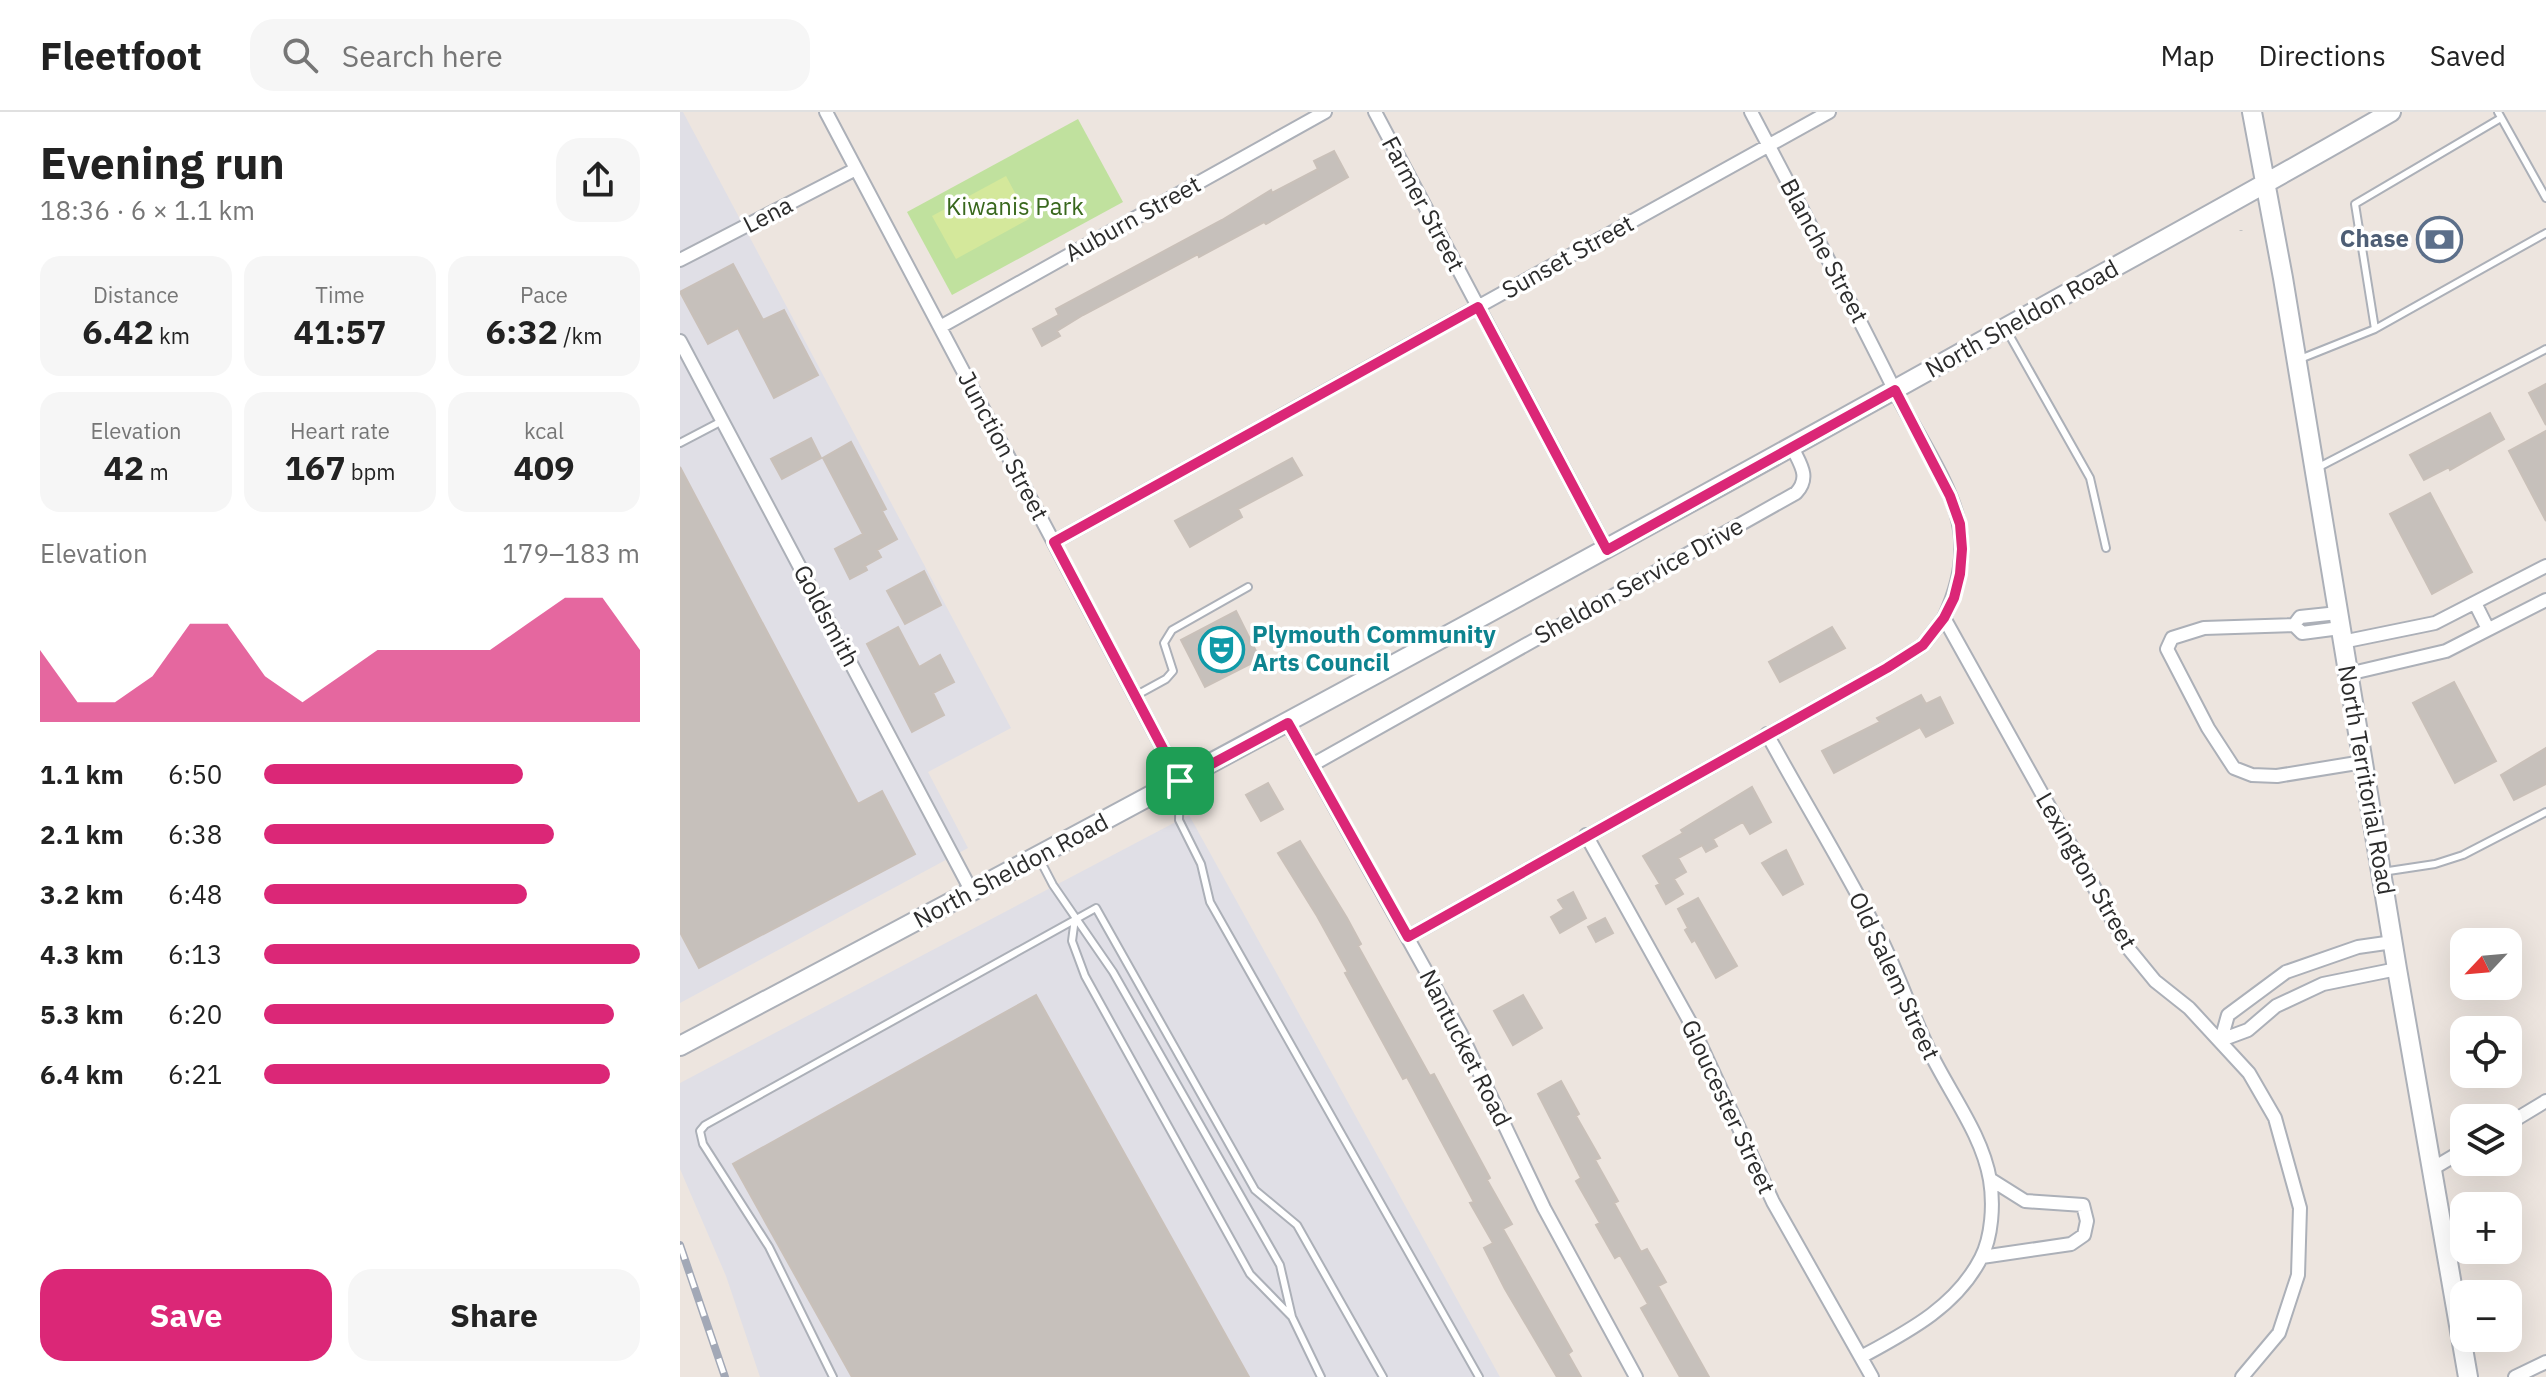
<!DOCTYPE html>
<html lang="en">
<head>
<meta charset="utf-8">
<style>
  :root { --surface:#fff; --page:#f6f6f6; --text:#222; --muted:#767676; --line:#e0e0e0; --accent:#db2777 }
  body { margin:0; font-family:"IBM Plex Sans",sans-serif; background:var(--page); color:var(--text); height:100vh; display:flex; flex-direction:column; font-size:30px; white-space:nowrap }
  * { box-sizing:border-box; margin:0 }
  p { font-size:26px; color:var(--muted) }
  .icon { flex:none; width:44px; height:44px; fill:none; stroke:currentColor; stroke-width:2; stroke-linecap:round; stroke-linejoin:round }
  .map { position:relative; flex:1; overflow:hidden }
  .details { display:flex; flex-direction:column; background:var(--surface); width:680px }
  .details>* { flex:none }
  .needle { width:52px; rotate:244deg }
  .controls { position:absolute; left:1770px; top:816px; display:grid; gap:16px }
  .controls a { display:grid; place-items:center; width:72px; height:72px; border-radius:16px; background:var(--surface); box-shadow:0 8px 32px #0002; font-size:40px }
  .pin { position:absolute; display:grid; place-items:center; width:68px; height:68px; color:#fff; margin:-34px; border-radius:16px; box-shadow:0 4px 12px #0006 }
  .round { display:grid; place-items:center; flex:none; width:84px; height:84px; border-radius:24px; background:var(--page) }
  .headline { display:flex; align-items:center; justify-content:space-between; height:136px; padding:0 40px }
  h1 { font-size:44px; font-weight:700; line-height:60px }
  .metrics { display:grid; grid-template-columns:repeat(3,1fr); gap:12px; height:136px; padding:8px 40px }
  .metrics div { display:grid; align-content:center; border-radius:20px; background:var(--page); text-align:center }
  .metrics b { font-size:34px; font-weight:700 }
  .metrics small { font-size:22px; font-weight:400 }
  .metrics p { font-size:22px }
  .chart { height:224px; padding:16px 40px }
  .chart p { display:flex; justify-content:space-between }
  .chart svg { width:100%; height:144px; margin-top:8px; fill:var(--accent); opacity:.7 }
  .cta { display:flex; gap:16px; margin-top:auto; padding:16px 40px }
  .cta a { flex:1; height:92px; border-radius:24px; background:var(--accent); color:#fff; font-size:32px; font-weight:700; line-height:92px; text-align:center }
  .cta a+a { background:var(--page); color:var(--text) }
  ul { padding:0 40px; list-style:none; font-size:26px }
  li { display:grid; grid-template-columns:128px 96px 1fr; align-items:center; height:60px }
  li i { height:20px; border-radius:10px; background:var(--accent) }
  header { display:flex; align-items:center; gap:48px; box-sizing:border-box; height:112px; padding:0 40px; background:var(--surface); border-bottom:2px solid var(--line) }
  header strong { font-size:38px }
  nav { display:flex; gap:44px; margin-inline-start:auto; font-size:28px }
  .search { width:560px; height:72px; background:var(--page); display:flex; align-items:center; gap:20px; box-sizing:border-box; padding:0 28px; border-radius:24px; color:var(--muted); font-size:30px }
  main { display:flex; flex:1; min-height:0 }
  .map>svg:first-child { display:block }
  .industrial { fill:#e0dfe6 }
  .green { fill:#c0e19e }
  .pitch { fill:#d4e89b }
  .building { fill:#c6c0bb; stroke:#c9c0b9; stroke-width:2 }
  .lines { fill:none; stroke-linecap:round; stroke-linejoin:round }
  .lane-casing { stroke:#acb0b8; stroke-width:10 }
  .street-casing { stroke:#acb0b8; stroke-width:16 }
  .secondary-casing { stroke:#acb0b8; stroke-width:22 }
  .path { stroke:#c4c4c4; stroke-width:3; stroke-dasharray:6 4; stroke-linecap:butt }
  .lane { stroke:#fff; stroke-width:6 }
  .street { stroke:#fff; stroke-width:12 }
  .secondary { stroke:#fff; stroke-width:18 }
  .rail-casing { stroke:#a2a8b6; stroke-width:8 }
  .rail { stroke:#fff; stroke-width:5; stroke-dasharray:15; stroke-linecap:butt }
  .route-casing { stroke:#fff; stroke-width:16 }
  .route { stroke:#db2777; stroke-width:10 }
  .labels { text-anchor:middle; stroke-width:7; stroke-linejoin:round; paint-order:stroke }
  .street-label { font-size:24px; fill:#2c2c2c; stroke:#fff }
  .park-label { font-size:24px; fill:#39681e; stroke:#fff }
  .service-label { font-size:24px; font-weight:bold; fill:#4e5e75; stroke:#fff; text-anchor:end }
  .culture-label { font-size:24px; font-weight:bold; fill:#0d838f; stroke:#fff; text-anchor:start }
</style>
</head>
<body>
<header>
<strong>Fleetfoot</strong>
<div class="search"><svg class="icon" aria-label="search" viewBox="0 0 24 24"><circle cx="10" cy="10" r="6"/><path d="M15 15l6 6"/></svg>Search here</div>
<nav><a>Map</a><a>Directions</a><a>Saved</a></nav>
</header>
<main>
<section class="details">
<div class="headline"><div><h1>Evening run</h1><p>18:36 · 6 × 1.1 km</p></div><a class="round"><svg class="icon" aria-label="share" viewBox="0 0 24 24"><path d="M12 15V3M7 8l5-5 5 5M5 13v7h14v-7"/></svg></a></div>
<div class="metrics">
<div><p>Distance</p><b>6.42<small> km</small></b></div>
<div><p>Time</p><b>41:57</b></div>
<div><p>Pace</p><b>6:32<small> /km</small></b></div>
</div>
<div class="metrics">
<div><p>Elevation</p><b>42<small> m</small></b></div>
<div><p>Heart rate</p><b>167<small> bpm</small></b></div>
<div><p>kcal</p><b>409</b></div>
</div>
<div class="chart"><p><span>Elevation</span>179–183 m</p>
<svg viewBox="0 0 160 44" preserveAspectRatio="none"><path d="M0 44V22L10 38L20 38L30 30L40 14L50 14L60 30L70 38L80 30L90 22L100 22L110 22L120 22L130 14L140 6L150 6L160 22V44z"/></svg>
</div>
<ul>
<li><b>1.1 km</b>6:50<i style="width:69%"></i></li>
<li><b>2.1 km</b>6:38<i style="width:77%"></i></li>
<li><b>3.2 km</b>6:48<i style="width:70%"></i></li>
<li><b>4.3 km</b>6:13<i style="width:100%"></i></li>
<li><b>5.3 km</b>6:20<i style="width:93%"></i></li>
<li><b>6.4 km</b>6:21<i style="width:92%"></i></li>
</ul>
<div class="cta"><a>Save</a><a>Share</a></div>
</section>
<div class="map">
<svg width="1866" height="1265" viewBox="0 0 1866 1265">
  <rect width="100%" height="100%" fill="#ede5df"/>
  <path class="industrial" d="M 0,0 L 3,0 L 331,616 L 248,660 L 288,736 L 0,891 Z
    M 509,703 L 820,1265 L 80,1265 L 46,1164 L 0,1057 L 0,971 Z"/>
  <path class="green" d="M 398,7 L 443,90 L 272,183 L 227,100 Z"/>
  <path class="pitch" d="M 326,64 L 349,107 L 276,147 L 252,104 Z"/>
  <path class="building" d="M 654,39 L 668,65 L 586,112 L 584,110 L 519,145 L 518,142 L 403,203 L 377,219 L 380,224 L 362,234 L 353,217 L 379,203 L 376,197 L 542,108 L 591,78 L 592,81 L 638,57 L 634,49 Z
    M 53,152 L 83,208 L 104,198 L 138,263 L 94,286 L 58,216 L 28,232 L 0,180 Z
    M 1866,272 L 1866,313 L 1849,281 Z
    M 1810,301 L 1824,327 L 1770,358 L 1769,355 L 1744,368 L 1730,343 Z
    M 1866,319 L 1866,409 L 1829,339 Z
    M 131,326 L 141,346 L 102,367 L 91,347 Z
    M 171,330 L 206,397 L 202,399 L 217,427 L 197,438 L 201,445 L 185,454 L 187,458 L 170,467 L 155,437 L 183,422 L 143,346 Z
    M 612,346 L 622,363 L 558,397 L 562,405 L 510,435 L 495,409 Z
    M 0,355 L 178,692 L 202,679 L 235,742 L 19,856 L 0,820 Z
    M 1750,381 L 1792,460 L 1752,482 L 1710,402 Z
    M 244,459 L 261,493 L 225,512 L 207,479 Z
    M 556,499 L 580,547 L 525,575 L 501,528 Z
    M 218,515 L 239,555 L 260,543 L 274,570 L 253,581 L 264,603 L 232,620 L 187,532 Z
    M 1152,515 L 1165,536 L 1100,570 L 1089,550 Z
    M 1774,570 L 1816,649 L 1775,671 L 1733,591 Z
    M 1241,583 L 1246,592 L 1260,585 L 1273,611 L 1246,625 L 1240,615 L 1154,661 L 1142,639 L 1200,610 L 1197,606 Z
    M 1866,636 L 1866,672 L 1834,688 L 1821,663 Z
    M 588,671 L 603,697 L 581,709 L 566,683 Z
    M 1072,675 L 1091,710 L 1070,722 L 1063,710 L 1033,727 L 1037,734 L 1026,740 L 1022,733 L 998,746 L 1006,760 L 994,767 L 1003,782 L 986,792 L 976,774 L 980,772 L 963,744 L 1003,721 L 1001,718 Z
    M 620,729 L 667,806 L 681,832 L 678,834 L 750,964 L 754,962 L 810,1066 L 807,1068 L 832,1112 L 823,1117 L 892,1239 L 888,1242 L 901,1265 L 877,1265 L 825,1177 L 804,1136 L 813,1131 L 790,1091 L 794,1090 L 727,965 L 723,967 L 665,861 L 668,860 L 637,804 L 598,741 Z
    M 1106,738 L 1123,772 L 1103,783 L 1082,751 Z
    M 893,780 L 906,806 L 880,821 L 871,805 L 884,797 L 878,788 Z
    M 1018,786 L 1057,854 L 1036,866 L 1015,828 L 1012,830 L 1005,818 L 1008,816 L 998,797 Z
    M 925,806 L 933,821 L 916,830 L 908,815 Z
    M 356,883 L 569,1265 L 172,1265 L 53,1052 Z
    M 843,883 L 862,916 L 833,933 L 814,899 Z
    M 881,969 L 899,1002 L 896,1004 L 920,1046 L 915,1048 L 938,1089 L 934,1091 L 961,1140 L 967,1137 L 986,1170 L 978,1174 L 1029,1265 L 1000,1265 L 961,1196 L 968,1192 L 940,1143 L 935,1146 L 916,1113 L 920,1111 L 896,1069 L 901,1066 L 858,982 Z"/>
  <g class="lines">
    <defs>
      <path id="lane" d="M 1818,0 L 1866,86
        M 1695,217 L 1675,92 L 1821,6
        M 1327,219 L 1410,366 L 1426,436
        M 1620,247 L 1695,217 L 1866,121
        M 0,331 L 42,309
        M 1639,355 L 1866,237
        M 455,584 L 486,567 L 493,559 L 484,531 L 492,518 L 568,475
        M 500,672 L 499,708 L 521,752 L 530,790 L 799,1265
        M 360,748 L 373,773 L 433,860 L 600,1153 L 612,1205
        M 1702,760 L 1755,752 L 1783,743 L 1866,700
        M 395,806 L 392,829 L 405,864 L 570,1162 L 612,1205 L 641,1265
        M 153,1265 L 89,1135 L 23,1032 L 20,1019 L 25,1013 L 416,796 L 575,1078 L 617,1113 L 703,1265"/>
      <path id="street" d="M 146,0 L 500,669
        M 695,0 L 927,438
        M 1071,0 C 1120,93 1169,186 1216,281 C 1235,319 1271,371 1279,412 C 1286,445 1278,476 1264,506 L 1448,836 L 1475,869 L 1509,896 L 1569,961 L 1595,1006 L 1620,1096 L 1618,1163 L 1599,1221 L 1562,1265
        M 0,148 L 176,57
        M 260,215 L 645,0
        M 0,229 L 292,780
        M 374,430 L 1149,0
        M 1795,491 L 1808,517
        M 1658,501 L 1620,505 L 1614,513 L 1524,516 L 1492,526 L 1487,537 L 1528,616 L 1554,656 L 1572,663 L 1597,664 L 1683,650
        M 1614,513 L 1622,521 L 1660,516
        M 1662,530 L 1755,511 L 1866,454
        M 1668,562 L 1766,539 L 1866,488
        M 608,611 L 781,922 L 864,1096 L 956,1265
        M 1087,622 C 1124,690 1165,756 1200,825 C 1218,861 1231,900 1248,936 C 1268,979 1302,1021 1310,1068 C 1314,1092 1312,1125 1301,1146 C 1276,1195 1227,1220 1181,1245
        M 632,653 L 1116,381 C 1131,365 1120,352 1112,335
        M 906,723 L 1010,910 L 1093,1090 L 1192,1265
        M 728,825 L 1207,556 L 1243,533 L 1264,506
        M 1541,928 L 1548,903 L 1606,860 L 1678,835 L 1713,830
        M 1541,928 L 1568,918 L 1596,894 L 1643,872 L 1717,857
        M 1828,1012 L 1866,989
        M 1752,1057 L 1784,1038
        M 1302,1145 L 1391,1132 L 1404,1123 L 1407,1109 L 1403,1093 L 1345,1089 L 1310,1067
        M 1835,1265 L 1866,1250"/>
      <path id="secondary" d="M 1572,0 L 1603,166 L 1717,857 L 1788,1265
        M 0,934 C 439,702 876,467 1309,225 C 1443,150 1578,77 1711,0"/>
    </defs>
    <use href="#lane" class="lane-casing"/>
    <use href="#street" class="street-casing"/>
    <use href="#secondary" class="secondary-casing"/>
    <path class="path" d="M 1561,118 L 1561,119"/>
    <use href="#lane" class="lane"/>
    <use href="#street" class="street"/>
    <use href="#secondary" class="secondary"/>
    <defs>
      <path id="rail" d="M 0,1133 L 45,1265"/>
    </defs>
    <use href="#rail" class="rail-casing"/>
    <use href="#rail" class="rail"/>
  </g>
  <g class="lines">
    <defs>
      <path id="route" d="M 798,195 L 927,438 L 1215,278 L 1270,384 L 1280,412 L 1282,437 L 1280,462 L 1274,486 L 1264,506 L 1243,533 L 1207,556 L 728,825 L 608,611 L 500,669 L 374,430 Z"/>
    </defs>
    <use href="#route" class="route-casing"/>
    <use href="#route" class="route"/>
  </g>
  <defs>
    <symbol id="bank-ring" viewBox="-11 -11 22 22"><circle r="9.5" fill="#fff" stroke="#5c6f8a" stroke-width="1.5"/><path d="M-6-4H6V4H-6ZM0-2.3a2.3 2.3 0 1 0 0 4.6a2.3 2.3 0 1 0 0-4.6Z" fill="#5c6f8a"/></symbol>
    <symbol id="theatre-ring" viewBox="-11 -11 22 22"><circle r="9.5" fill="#fff" stroke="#0f9aa8" stroke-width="1.5"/><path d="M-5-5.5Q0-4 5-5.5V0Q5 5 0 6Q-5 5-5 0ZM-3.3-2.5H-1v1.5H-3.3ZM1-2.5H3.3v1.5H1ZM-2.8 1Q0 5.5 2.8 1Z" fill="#0f9aa8"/></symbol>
  </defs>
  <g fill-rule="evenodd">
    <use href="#bank-ring" x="1734" y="102" width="51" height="51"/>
    <use href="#theatre-ring" x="516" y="512" width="51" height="51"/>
  </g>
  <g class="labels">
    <g class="street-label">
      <text transform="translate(743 92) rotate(62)" y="8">Farmer Street</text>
      <text transform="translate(88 103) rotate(-27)" y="8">Lena</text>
      <text transform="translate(453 107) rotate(-29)" y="8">Auburn Street</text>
      <text transform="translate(1144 139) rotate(62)" y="8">Blanche Street</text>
      <text transform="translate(888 145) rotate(-29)" y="8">Sunset Street</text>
      <text transform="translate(1342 207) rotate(-29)" y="8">North Sheldon Road</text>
      <text transform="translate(323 334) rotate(62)" y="8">Junction Street</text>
      <text transform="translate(959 469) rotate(-29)" y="8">Sheldon Service Drive</text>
      <text transform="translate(146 504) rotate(62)" y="8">Goldsmith</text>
      <text transform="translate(1686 668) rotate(80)" y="8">North Territorial Road</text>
      <text transform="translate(331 759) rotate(-28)" y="8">North Sheldon Road</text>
      <text transform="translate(1406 759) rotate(60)" y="8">Lexington Street</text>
      <text transform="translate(1214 864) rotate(65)" y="8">Old Salem Street</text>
      <text transform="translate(785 936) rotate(63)" y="8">Nantucket Road</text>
      <text transform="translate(1048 995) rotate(65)" y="8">Gloucester Street</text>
    </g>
    <g class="park-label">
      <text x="335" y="103">Kiwanis Park</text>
    </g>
    <g class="service-label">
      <text x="1729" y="135">Chase</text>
    </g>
    <g class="culture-label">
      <text x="572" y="531">Plymouth Community<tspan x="572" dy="28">Arts Council</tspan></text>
    </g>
  </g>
</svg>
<div class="controls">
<a><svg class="needle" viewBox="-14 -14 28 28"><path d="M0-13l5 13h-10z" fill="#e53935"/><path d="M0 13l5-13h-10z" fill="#767676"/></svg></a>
<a><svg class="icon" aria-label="locate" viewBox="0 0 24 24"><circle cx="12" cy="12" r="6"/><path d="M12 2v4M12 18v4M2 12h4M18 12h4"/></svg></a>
<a><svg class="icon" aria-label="layers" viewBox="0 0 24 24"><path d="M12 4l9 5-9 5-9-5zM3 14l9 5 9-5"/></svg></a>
<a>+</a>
<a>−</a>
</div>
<div class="pin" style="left:500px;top:669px;background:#1e9e55"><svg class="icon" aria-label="arrive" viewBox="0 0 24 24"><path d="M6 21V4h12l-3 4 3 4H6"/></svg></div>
</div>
</main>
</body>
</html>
